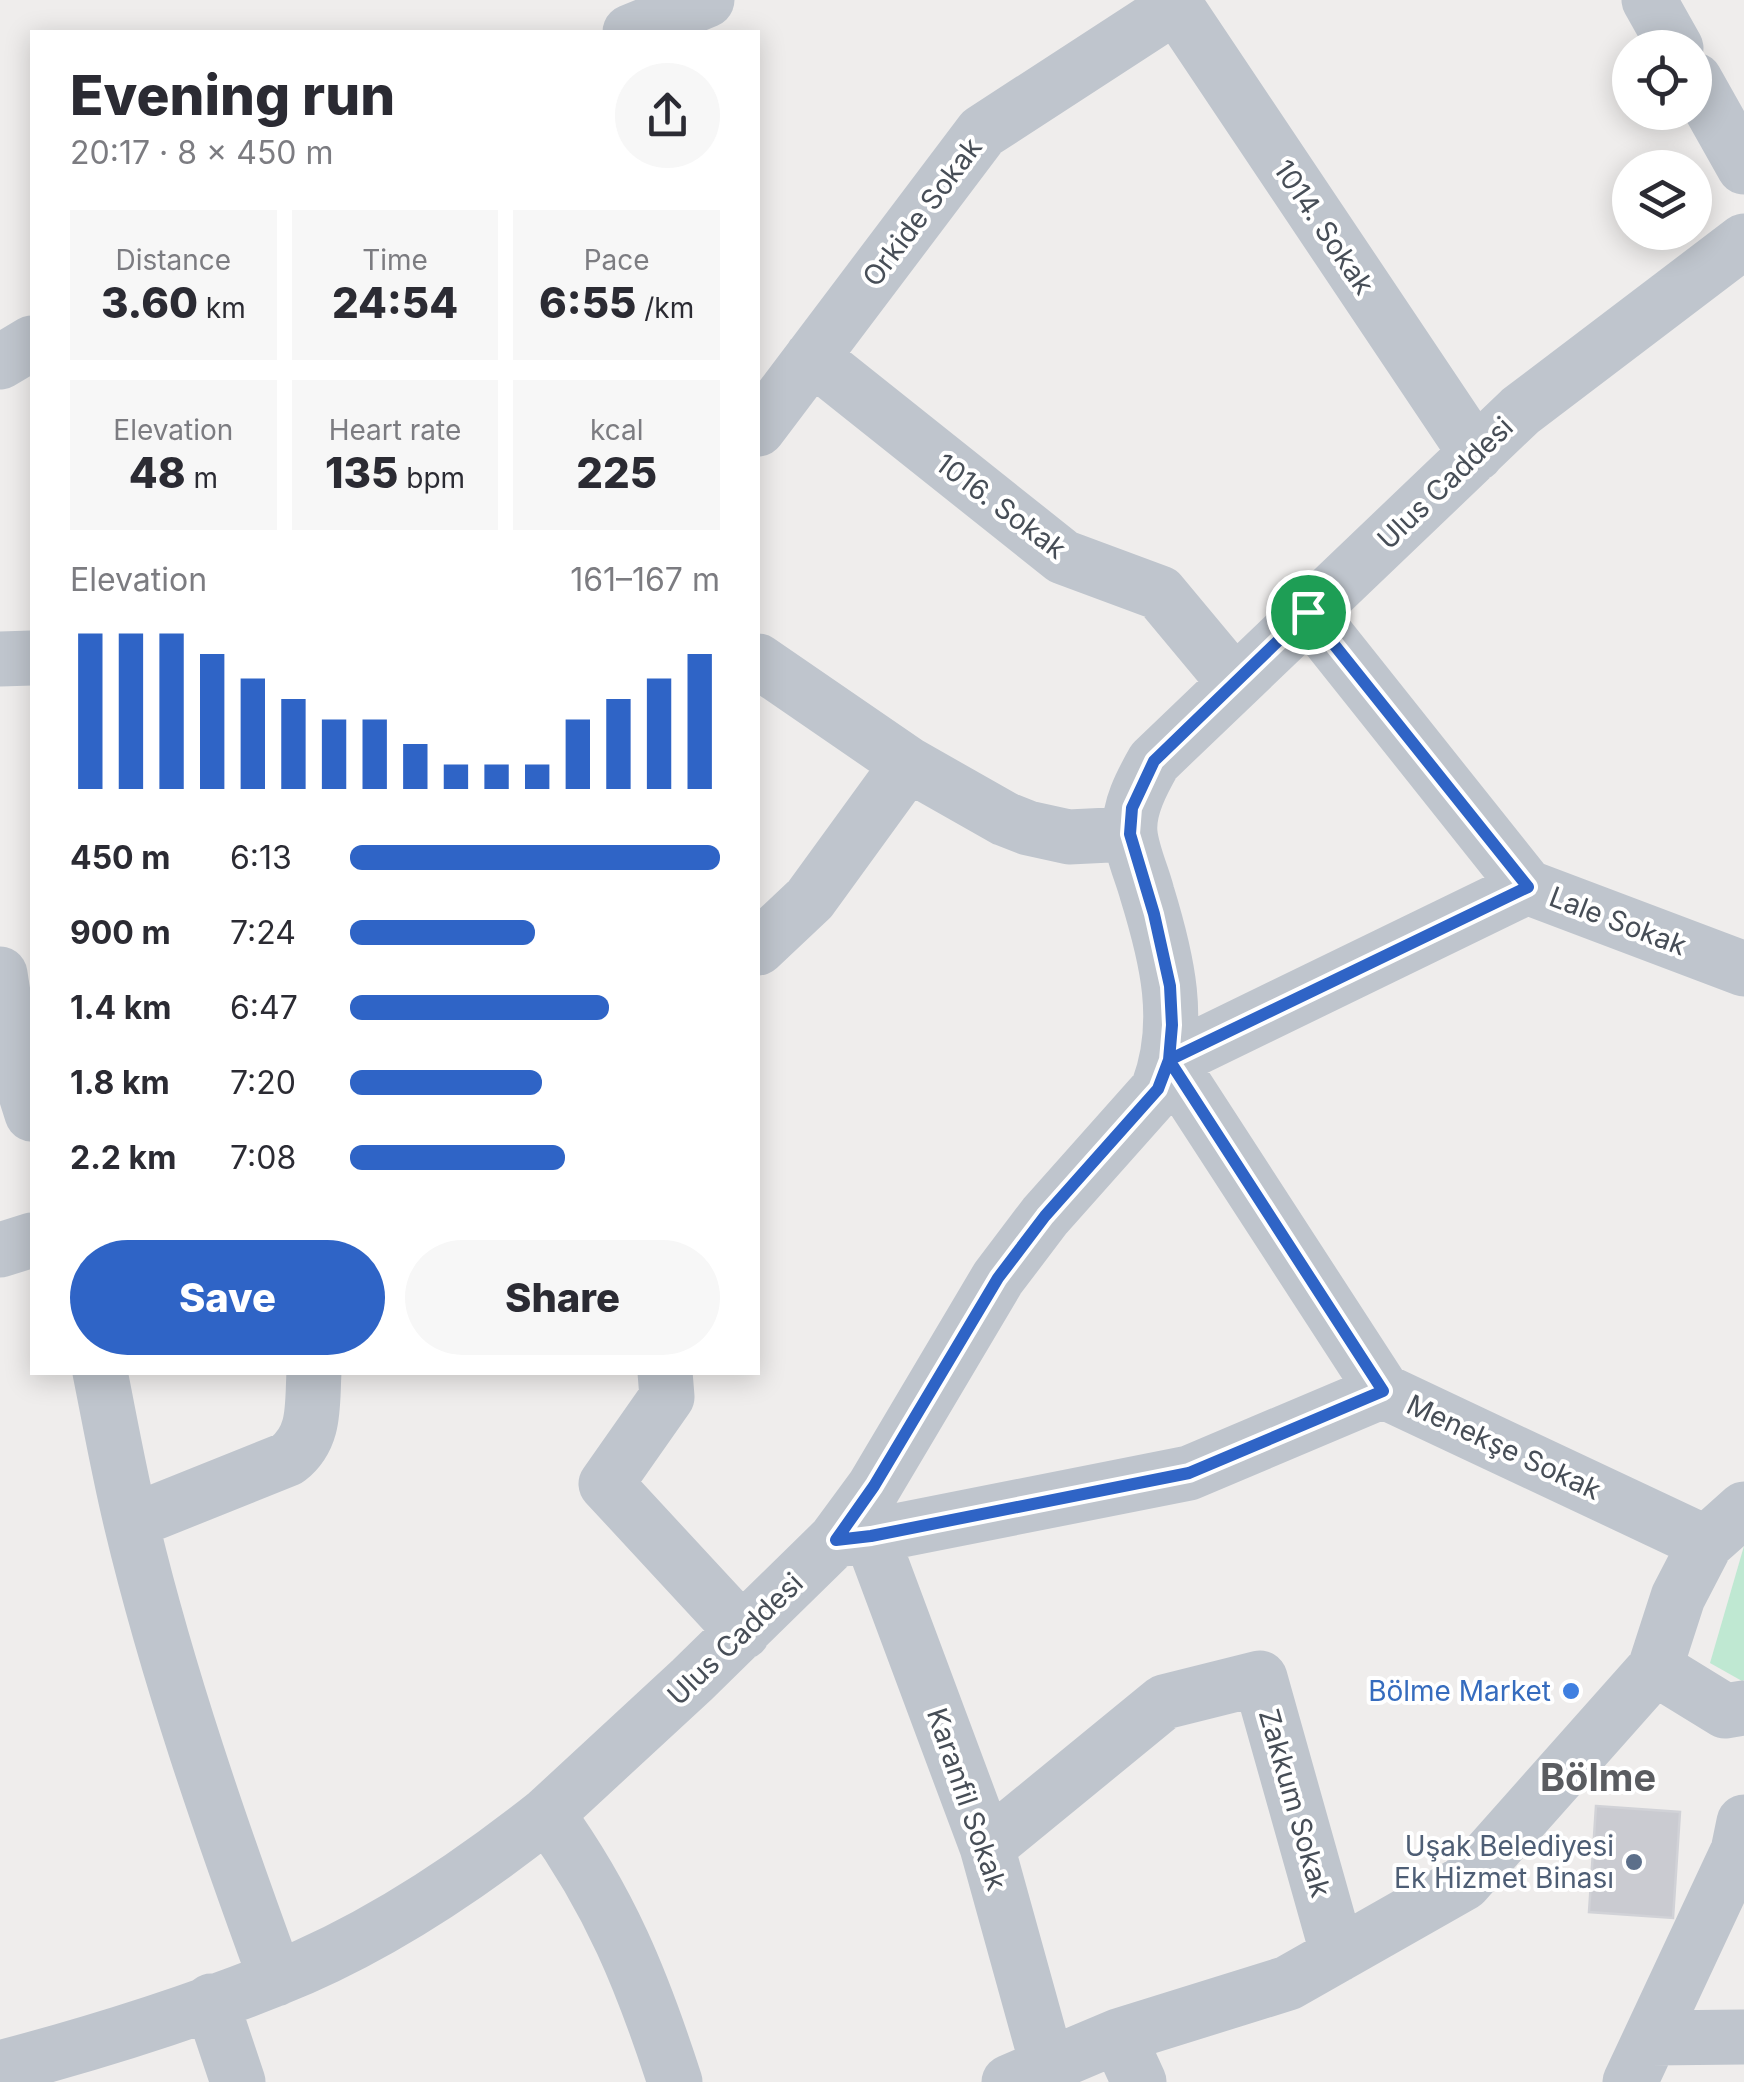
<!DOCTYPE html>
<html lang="en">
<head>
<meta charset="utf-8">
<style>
  :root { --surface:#fff; --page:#f7f7f7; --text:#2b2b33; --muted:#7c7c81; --accent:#2f64c6 }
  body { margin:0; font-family:Inter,sans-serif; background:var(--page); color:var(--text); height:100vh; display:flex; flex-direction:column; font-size:38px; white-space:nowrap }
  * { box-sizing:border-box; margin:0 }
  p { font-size:32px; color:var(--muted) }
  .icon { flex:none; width:55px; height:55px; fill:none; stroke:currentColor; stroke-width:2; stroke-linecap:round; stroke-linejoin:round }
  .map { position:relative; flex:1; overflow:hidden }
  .details { position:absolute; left:30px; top:30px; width:730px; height:1345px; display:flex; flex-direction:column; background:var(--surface); border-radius:0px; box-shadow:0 5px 25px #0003 }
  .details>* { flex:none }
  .fabs { position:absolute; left:1612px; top:30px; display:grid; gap:20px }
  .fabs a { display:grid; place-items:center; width:100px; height:100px; border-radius:50%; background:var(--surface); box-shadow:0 5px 25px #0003; font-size:50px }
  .pin { position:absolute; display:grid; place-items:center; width:85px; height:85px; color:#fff; margin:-42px; border:5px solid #fff; border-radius:50%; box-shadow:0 2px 10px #0007 }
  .round { display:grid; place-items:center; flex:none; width:105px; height:105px; border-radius:52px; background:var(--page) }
  .head { display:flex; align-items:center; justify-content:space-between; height:170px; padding:0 40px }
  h1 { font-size:55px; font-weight:800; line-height:75px }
  .metrics { display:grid; grid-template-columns:repeat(3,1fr); gap:15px; height:170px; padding:10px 40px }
  .metrics div { display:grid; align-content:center; border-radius:0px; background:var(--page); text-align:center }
  .metrics b { font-size:42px; font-weight:800 }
  .metrics small { font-size:28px; font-weight:400 }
  .metrics p { font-size:28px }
  .chart { height:280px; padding:20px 40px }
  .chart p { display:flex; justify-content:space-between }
  .chart svg { width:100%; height:180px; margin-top:10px; stroke:var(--accent); stroke-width:6 }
  .action { display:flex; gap:20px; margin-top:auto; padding:20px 40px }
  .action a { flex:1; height:115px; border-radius:60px; background:var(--accent); color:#fff; font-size:40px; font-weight:800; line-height:115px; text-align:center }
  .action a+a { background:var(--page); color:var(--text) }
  ul { padding:0 40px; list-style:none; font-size:32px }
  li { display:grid; grid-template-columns:160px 120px 1fr; align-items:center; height:75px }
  li i { height:25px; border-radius:12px; background:var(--accent) }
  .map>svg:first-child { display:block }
  .green { fill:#bfe8d2 }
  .building { fill:#cacbd1; stroke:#d1d2d7; stroke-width:2.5 }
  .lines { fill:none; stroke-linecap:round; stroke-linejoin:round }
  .minor { stroke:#bfc5cd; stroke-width:55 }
  .route-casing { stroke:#fff; stroke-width:20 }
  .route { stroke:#2f64c6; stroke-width:12 }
  .shop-dot { fill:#3f7fe0; stroke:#fff; stroke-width:4 }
  .service-dot { fill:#5c6f8a; stroke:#fff; stroke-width:4 }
  .labels { text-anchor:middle; stroke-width:8; stroke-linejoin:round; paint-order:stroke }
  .street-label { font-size:28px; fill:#474e57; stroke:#fff }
  .shop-label { font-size:28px; fill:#366cbe; stroke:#fff; text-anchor:end }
  .service-label { font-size:28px; fill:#4e5e75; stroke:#fff; text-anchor:end }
  .district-label { font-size:38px; font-weight:bold; fill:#5a5c60; stroke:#fff }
</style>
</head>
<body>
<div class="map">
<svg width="1744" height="2082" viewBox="0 0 1744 2082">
  <rect width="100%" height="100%" fill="#efedec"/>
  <path class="green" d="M 1744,1546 L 1744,1680 L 1742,1681 L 1710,1663 Z"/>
  <path class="building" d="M 1596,1806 L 1680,1812 L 1673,1918 L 1589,1912 Z"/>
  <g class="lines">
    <path class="minor" d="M 1172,0 L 1476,454
      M 1649,0 L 1676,48
      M 630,32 L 707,0
      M 1695,80 L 1744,167
      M 812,357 L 1063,557 L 1160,593 L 1235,683
      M 0,362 L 32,343
      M 758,429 L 982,132 L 1176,6
      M 1308,612 L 1527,887
      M 0,659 L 32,658
      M 758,661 L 908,764 L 1005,819 L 1028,828 L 1069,837 L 1130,834
      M 758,948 L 810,899 L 908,764
      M 0,974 L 12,1051 L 32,1114
      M 0,1250 L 32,1240
      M 100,1372 C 110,1422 119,1472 131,1522 C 168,1677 221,1829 276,1979
      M 665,1372 L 667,1397 L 606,1484 L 743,1632
      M 1383,1391 L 1169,1061 L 1527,887 L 1744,969
      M 1744,1509 L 1706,1543 L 1678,1597 L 1655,1668 L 1725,1711 L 1744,1708
      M 131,1522 L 288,1459 C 316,1437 312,1406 314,1372
      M 871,1536 L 987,1847 L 1048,2067
      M 835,1540 L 871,1536 L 1189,1473 L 1383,1391 L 1706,1543
      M 547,1814 C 610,1901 642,1980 675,2082
      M 987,1847 L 1164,1702 L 1260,1678 L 1338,1955
      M 211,2001 L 238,2082
      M 1118,2036 L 1139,2082
      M 1651,2038 L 1744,2037
      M 0,2068 C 91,2044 187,2014 275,1979 C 374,1940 464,1880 547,1814 L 692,1680 L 835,1540 L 874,1487 L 998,1278 L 1045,1216 L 1158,1089 C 1183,1023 1167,958 1147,893 C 1142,874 1132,853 1130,833 C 1128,808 1142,782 1154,761 L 1520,411 L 1744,241
      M 1009,2082 L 1118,2036 L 1288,1983 L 1464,1883 L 1655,1668
      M 1630,2082 L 1738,1851 L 1744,1822"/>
  </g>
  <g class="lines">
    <defs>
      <path id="route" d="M 1308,612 L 1154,761 L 1132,808 L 1130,834 L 1154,914 L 1170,986 L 1172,1025 L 1169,1060 L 1158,1089 L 1045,1216 L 998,1278 L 874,1486 L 836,1540 L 871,1536 L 1189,1473 L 1383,1391 L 1169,1060 L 1528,887 L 1308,612"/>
    </defs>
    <use href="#route" class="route-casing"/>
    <use href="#route" class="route"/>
  </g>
  <circle class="shop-dot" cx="1571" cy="1691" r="10"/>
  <circle class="service-dot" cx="1634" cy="1862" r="10"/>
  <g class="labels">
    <g class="street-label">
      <text transform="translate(922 212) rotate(-53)" y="10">Orkide Sokak</text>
      <text transform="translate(1324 227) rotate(56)" y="10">1014. Sokak</text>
      <text transform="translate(1445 483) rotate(-44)" y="10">Ulus Caddesi</text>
      <text transform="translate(1001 506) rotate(37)" y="10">1016. Sokak</text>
      <text transform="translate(1618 921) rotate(21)" y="10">Lale Sokak</text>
      <text transform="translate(1504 1447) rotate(25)" y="10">Menekşe Sokak</text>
      <text transform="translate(735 1639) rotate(-44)" y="10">Ulus Caddesi</text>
      <text transform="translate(967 1799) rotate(71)" y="10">Karanfil Sokak</text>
      <text transform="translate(1295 1803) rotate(74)" y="10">Zakkum Sokak</text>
    </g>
    <g class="shop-label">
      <text x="1551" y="1701">Bölme Market</text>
    </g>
    <g class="service-label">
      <text x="1614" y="1856">Uşak Belediyesi<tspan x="1614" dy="32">Ek Hizmet Binası</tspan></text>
    </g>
    <g class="district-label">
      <text x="1598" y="1791">Bölme</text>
    </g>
  </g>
</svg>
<div class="fabs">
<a><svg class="icon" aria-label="locate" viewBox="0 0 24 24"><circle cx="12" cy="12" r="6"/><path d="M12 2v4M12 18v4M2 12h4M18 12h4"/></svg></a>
<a><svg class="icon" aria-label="layers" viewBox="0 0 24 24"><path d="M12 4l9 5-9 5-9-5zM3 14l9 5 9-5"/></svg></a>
</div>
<div class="pin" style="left:1308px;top:612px;background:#1e9e55"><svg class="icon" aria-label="arrive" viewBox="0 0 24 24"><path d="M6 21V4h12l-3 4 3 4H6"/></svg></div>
<section class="details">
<div class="head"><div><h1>Evening run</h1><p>20:17 · 8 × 450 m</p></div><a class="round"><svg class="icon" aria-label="share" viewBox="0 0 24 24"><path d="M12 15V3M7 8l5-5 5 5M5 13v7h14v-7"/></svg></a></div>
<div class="metrics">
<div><p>Distance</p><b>3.60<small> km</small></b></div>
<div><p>Time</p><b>24:54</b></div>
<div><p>Pace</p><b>6:55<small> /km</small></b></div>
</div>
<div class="metrics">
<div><p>Elevation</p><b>48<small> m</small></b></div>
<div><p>Heart rate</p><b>135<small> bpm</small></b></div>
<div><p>kcal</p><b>225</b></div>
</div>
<div class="chart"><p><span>Elevation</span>161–167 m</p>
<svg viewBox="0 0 160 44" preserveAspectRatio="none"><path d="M5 44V6M15 44V6M25 44V6M35 44V11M45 44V17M55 44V22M65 44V27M75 44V27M85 44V33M95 44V38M105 44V38M115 44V38M125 44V27M135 44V22M145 44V17M155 44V11"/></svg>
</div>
<ul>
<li><b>450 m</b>6:13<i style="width:100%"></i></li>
<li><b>900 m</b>7:24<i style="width:50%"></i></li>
<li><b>1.4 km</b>6:47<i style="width:70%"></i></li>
<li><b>1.8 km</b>7:20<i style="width:52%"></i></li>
<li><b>2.2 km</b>7:08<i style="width:58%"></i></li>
</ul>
<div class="action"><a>Save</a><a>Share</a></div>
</section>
</div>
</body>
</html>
